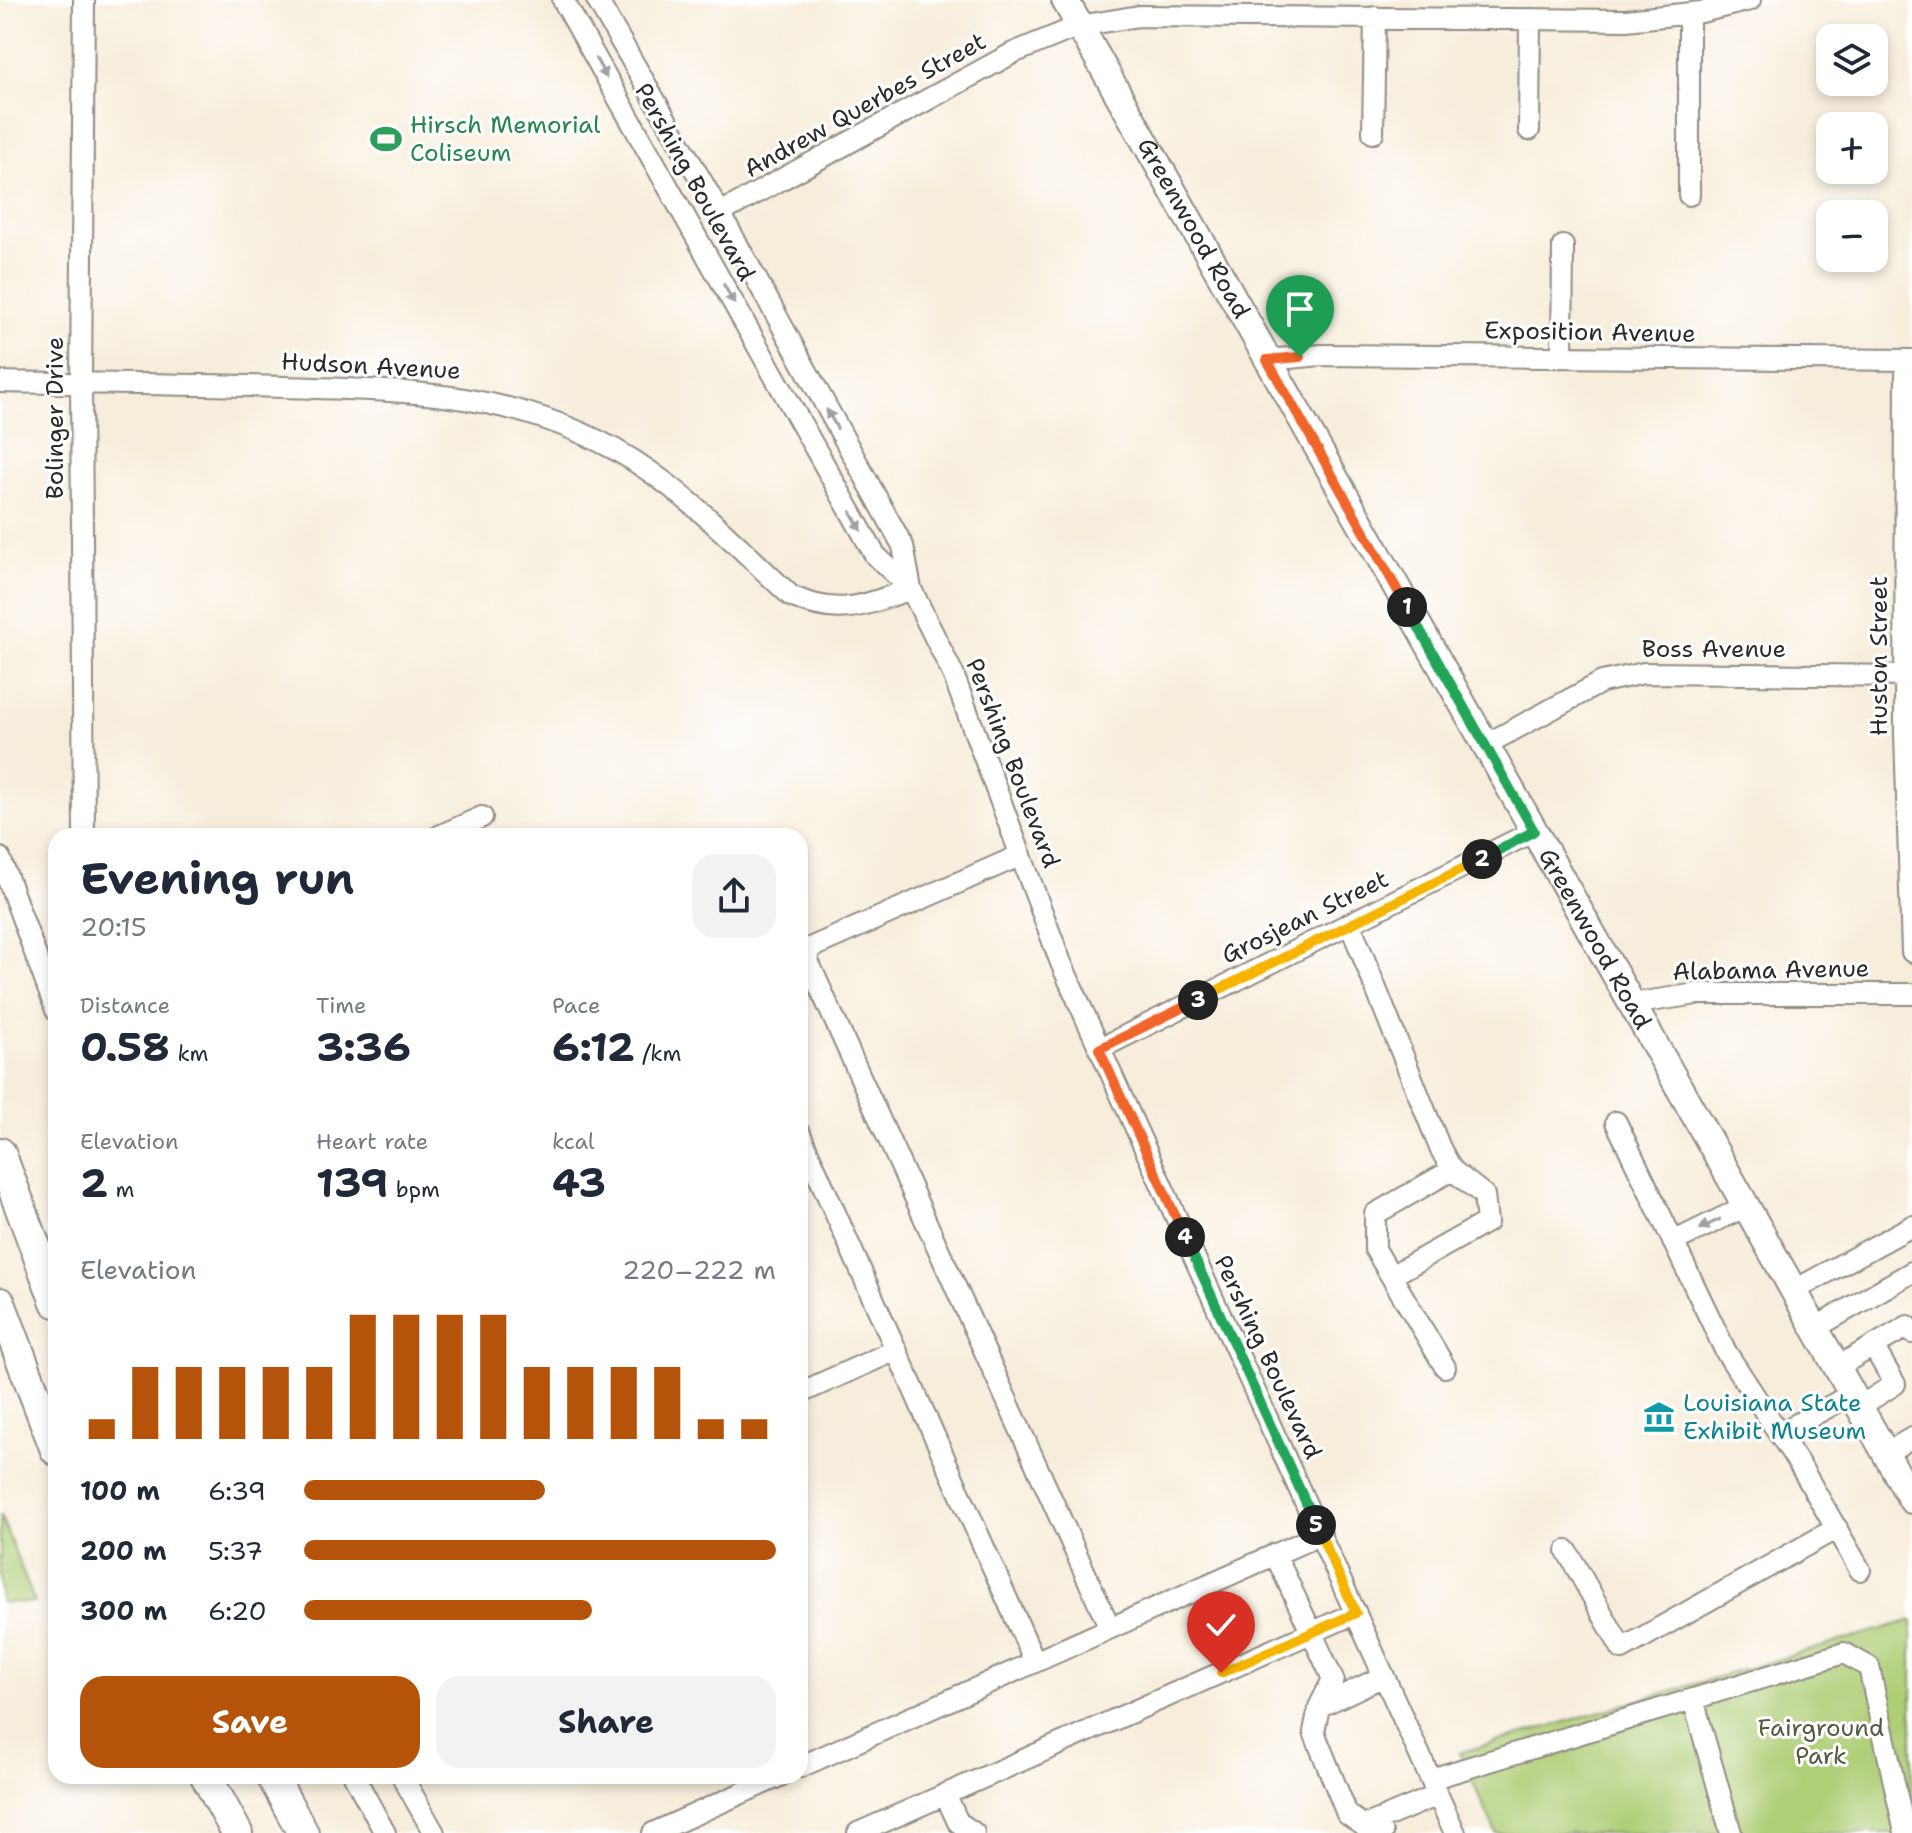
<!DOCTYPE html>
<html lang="en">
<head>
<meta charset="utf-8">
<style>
  :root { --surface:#fff; --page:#f2f2f3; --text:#1f2937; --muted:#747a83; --accent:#b45309 }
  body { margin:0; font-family:"Shantell Sans",sans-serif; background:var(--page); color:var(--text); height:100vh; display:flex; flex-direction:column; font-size:30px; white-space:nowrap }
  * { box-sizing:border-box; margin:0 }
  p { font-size:26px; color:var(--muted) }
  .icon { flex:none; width:44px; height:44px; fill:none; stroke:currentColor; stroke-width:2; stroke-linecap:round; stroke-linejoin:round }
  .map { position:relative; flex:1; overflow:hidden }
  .drawer { position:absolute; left:48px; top:828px; width:760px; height:956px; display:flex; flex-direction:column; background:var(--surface); border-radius:24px; box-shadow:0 4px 12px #0003 }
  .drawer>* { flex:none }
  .fabs { position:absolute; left:1816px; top:24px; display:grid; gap:16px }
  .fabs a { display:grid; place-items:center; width:72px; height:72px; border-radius:16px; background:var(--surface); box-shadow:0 4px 12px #0003; font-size:40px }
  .pin { position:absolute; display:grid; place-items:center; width:68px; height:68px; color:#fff; margin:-82px -34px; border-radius:50% 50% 50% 0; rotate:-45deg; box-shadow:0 0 8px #0007 }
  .pin .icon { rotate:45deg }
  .km { position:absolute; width:40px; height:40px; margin:-20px; border-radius:50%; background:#222; color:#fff; font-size:22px; line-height:40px; text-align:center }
  .round { display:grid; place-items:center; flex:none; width:84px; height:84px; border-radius:24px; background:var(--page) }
  .head { display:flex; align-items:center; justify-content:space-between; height:136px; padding:0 32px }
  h1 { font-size:44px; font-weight:700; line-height:60px }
  .figures { display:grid; grid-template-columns:repeat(3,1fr); gap:12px; height:136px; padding:8px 32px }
  .figures div { display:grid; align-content:center }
  .figures b { font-size:40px; font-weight:700 }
  .figures small { font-size:22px; font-weight:400 }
  .figures p { font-size:22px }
  .chart { height:224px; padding:16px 32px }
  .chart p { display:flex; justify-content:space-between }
  .chart svg { width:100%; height:144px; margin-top:8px; stroke:var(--accent); stroke-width:6 }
  .action { display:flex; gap:16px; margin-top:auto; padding:16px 32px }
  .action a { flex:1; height:92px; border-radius:24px; background:var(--accent); color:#fff; font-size:32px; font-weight:700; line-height:92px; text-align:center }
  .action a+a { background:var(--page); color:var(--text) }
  ul { padding:0 32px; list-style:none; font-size:26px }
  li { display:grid; grid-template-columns:128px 96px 1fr; align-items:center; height:60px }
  li i { height:20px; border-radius:10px; background:var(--accent) }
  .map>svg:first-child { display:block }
  .green { fill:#afce76; stroke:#6d7c50; stroke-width:2 }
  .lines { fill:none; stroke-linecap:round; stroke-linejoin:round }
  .minor-casing { stroke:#918c83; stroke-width:24 }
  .major-casing { stroke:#918c83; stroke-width:30 }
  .highway-casing { stroke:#918c83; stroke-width:34 }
  .minor { stroke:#fff; stroke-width:20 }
  .major { stroke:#fff; stroke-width:26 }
  .highway { stroke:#fff; stroke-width:30 }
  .oneway { fill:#a0a0a0 }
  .split-1-casing { stroke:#fff; stroke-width:16 }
  .split-2-casing { stroke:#fff; stroke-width:16 }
  .split-3-casing { stroke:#fff; stroke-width:16 }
  .split-4-casing { stroke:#fff; stroke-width:16 }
  .split-5-casing { stroke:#fff; stroke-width:16 }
  .split-6-casing { stroke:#fff; stroke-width:16 }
  .split-1 { stroke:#f0652b; stroke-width:10 }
  .split-2 { stroke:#22a559; stroke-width:10 }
  .split-3 { stroke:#f5b400; stroke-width:10 }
  .split-4 { stroke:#f0652b; stroke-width:10 }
  .split-5 { stroke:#22a559; stroke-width:10 }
  .split-6 { stroke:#f5b400; stroke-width:10 }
  .labels { text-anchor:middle; stroke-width:6; stroke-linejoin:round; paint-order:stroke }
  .street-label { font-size:24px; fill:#2b2b2b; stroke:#fff }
  .leisure-label { font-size:24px; fill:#27864d; stroke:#fff; text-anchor:start }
  .culture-label { font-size:24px; fill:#0d838f; stroke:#fff; text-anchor:start }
  .park-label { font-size:24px; fill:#535c42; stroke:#fff }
</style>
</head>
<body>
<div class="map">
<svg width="1912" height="1833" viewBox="0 0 1912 1833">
  <rect width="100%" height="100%" fill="#fff"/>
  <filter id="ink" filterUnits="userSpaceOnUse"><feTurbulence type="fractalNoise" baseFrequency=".0125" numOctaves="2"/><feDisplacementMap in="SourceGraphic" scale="16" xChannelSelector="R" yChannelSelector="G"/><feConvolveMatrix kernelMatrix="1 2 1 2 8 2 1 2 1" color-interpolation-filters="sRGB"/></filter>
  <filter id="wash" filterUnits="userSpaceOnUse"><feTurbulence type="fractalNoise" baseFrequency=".006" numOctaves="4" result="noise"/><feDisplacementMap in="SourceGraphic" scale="32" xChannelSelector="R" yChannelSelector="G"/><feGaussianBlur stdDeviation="1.8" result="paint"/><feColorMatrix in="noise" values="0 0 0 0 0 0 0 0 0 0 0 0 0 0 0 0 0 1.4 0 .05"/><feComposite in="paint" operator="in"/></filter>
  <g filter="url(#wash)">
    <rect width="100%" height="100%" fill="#f7eddb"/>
    <path class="green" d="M 0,1514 L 35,1603 L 0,1602 Z
      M 1912,1620 L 1912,1833 L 1496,1833 L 1459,1753 Z"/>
  </g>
  <g filter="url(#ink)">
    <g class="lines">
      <defs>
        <path id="minor" d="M 84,0 L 81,383 L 84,836
          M 563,0 L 875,555 L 911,589
          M 597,0 L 720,213 L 903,546 L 911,589 L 953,674 L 1061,963 L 1455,1833
          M 1529,130 L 1530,20
          M 1373,133 L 1375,17
          M 1689,195 L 1689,13
          M 720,213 L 1013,53 L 1079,26 L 1139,16 L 1626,20 L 1701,12 L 1750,0
          M 1562,357 L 1563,246
          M 1267,360 L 1322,355 L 1912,360
          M 1906,360 L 1905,734 L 1912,952
          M 0,382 C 95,384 190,384 285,387 C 404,391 506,390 614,449 C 681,486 735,544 791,596 C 839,618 864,605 911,589
          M 1485,745 L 1602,682 L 1644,673 L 1912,676
          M 439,836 L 482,817
          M 1021,855 L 810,948 L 807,959 L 1110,1628
          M 0,858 L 56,1010
          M 1350,924 L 1440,1148 L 1452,1170 L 1484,1195 L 1487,1222 L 1391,1276
          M 1631,1004 L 1697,994 L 1912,994
          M 1099,1049 L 1534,831
          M 1616,1122 L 1726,1352 L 1801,1467 L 1860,1570
          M 800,1134 L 1035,1662
          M 1673,1242 L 1746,1206
          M 1793,1291 L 1912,1226
          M 1815,1328 L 1912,1272
          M 1445,1367 L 1375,1249 L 1375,1214 L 1452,1170
          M 1837,1367 L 1908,1326 L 1912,1333
          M 800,1393 L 896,1350
          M 1859,1407 L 1895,1384 L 1873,1346
          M 1779,1434 L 1852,1394
          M 1885,1453 L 1912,1438
          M 1567,1551 L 1622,1649 L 1837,1528
          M 1275,1554 L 1333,1679 L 1319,1707 L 1314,1732 L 1347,1814 L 1364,1826 L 1382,1833
          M 1693,1699 L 1731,1833
          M 1319,1707 L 1384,1676
          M 800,1767 L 1321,1534
          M 354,1776 L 385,1833
          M 402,1776 L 434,1833
          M 1431,1779 L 1844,1653 L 1869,1667 L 1905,1833
          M 945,1794 L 958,1822 L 974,1833
          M 1364,1826 L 1438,1795
          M 653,1833 L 780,1776
          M 858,1833 L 1356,1613"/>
        <g id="major">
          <path id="s1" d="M 1065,0 L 1912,1500"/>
        </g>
        <path id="highway" d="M 0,1153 L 56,1302
          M 0,1303 L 56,1450
          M 206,1776 L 237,1833
          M 272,1776 L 303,1833"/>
      </defs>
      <use href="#minor" class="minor-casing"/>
      <use href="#major" class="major-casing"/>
      <use href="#highway" class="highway-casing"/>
      <use href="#minor" class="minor"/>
      <use href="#major" class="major"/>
      <use href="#highway" class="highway"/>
    </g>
    <defs><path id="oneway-solid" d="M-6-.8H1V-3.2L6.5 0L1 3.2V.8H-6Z" transform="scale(2)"/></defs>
    <g class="oneway">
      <use href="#oneway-solid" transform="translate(601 68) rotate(61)"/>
      <use href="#oneway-solid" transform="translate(729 294) rotate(61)"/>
      <use href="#oneway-solid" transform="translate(832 419) rotate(-119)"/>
      <use href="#oneway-solid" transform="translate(856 521) rotate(61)"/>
      <use href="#oneway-solid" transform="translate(1710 1224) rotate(154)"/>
    </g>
  </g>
  <g class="lines" filter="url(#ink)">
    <defs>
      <path id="split-1" d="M 1300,357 L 1267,360 L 1407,607"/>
      <path id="split-2" d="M 1407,607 L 1534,831 L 1482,859"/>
      <path id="split-3" d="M 1198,1000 L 1482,859"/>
      <path id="split-4" d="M 1185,1237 L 1099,1049 L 1198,1000"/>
      <path id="split-5" d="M 1185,1237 L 1316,1525"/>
      <path id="split-6" d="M 1221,1673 L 1356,1613 L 1316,1525"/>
    </defs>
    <use href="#split-1" class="split-1-casing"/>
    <use href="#split-2" class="split-2-casing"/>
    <use href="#split-3" class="split-3-casing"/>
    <use href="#split-4" class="split-4-casing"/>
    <use href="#split-5" class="split-5-casing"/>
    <use href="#split-6" class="split-6-casing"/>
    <use href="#split-1" class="split-1"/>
    <use href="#split-2" class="split-2"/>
    <use href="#split-3" class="split-3"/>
    <use href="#split-4" class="split-4"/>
    <use href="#split-5" class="split-5"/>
    <use href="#split-6" class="split-6"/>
  </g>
  <defs>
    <symbol id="stadium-bare" viewBox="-9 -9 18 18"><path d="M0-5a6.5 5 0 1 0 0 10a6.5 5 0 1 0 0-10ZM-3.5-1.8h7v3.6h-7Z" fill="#2e9e5b" stroke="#fff" stroke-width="2.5" paint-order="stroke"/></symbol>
    <symbol id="museum-bare" viewBox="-9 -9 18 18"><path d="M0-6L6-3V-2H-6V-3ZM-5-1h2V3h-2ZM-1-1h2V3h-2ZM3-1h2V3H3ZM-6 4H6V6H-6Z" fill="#0f9aa8" stroke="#fff" stroke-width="2.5" paint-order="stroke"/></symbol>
  </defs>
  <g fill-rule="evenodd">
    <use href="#stadium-bare" x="364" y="117" width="44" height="44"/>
    <use href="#museum-bare" x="1637" y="1395" width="44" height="44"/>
  </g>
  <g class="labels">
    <g class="street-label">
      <text transform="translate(865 105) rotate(-29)" y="8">Andrew Querbes Street</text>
      <text transform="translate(695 182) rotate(61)" y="8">Pershing Boulevard</text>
      <text dy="8" stroke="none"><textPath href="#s1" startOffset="262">Greenwood Road</textPath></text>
      <text transform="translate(1590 332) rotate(1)" y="8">Exposition Avenue</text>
      <text transform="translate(371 366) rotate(3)" y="8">Hudson Avenue</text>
      <text transform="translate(55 418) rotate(-90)" y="8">Bolinger Drive</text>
      <text x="1714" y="657">Boss Avenue</text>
      <text transform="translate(1879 656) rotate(-90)" y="8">Huston Street</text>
      <text transform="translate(1013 763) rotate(69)" y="8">Pershing Boulevard</text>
      <text transform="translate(1305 917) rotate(-26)" y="8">Grosjean Street</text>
      <text dy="8" stroke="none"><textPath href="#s1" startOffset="1078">Greenwood Road</textPath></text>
      <text transform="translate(1771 970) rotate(-1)" y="8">Alabama Avenue</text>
      <text transform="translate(1268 1357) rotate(65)" y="8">Pershing Boulevard</text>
    </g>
    <g class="leisure-label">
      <text x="410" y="133">Hirsch Memorial<tspan x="410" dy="28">Coliseum</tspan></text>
    </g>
    <g class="culture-label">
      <text x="1683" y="1411">Louisiana State<tspan x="1683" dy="28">Exhibit Museum</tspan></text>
    </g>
    <g class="park-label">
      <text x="1821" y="1736">Fairground<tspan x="1821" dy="28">Park</tspan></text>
    </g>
  </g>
</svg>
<div class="fabs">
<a><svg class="icon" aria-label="layers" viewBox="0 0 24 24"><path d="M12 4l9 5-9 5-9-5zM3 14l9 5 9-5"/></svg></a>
<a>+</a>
<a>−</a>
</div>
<div class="pin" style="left:1300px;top:357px;background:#1e9e55"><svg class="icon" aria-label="arrive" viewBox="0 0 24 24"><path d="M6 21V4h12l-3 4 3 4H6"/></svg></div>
<div class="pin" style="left:1221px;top:1673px;background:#d93025"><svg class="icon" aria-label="check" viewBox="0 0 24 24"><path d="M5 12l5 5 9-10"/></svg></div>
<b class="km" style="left:1407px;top:607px">1</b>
<b class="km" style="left:1482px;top:859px">2</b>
<b class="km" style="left:1198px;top:1000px">3</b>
<b class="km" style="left:1185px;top:1237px">4</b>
<b class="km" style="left:1316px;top:1525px">5</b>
<section class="drawer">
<div class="head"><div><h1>Evening run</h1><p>20:15</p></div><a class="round"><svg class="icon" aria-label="share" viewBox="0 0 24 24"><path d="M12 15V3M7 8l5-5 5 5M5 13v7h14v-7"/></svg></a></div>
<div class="figures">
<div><p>Distance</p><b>0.58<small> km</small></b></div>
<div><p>Time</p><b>3:36</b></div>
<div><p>Pace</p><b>6:12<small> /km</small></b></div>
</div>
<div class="figures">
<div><p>Elevation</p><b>2<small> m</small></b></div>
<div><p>Heart rate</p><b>139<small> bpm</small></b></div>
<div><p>kcal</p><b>43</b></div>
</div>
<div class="chart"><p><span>Elevation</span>220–222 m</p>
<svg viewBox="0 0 160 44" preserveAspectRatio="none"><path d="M5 44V38M15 44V22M25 44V22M35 44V22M45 44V22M55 44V22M65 44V6M75 44V6M85 44V6M95 44V6M105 44V22M115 44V22M125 44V22M135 44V22M145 44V38M155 44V38"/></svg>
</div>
<ul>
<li><b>100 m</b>6:39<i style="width:51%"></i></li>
<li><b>200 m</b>5:37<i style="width:100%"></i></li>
<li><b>300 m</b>6:20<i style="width:61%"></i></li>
</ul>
<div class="action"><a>Save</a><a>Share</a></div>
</section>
</div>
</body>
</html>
